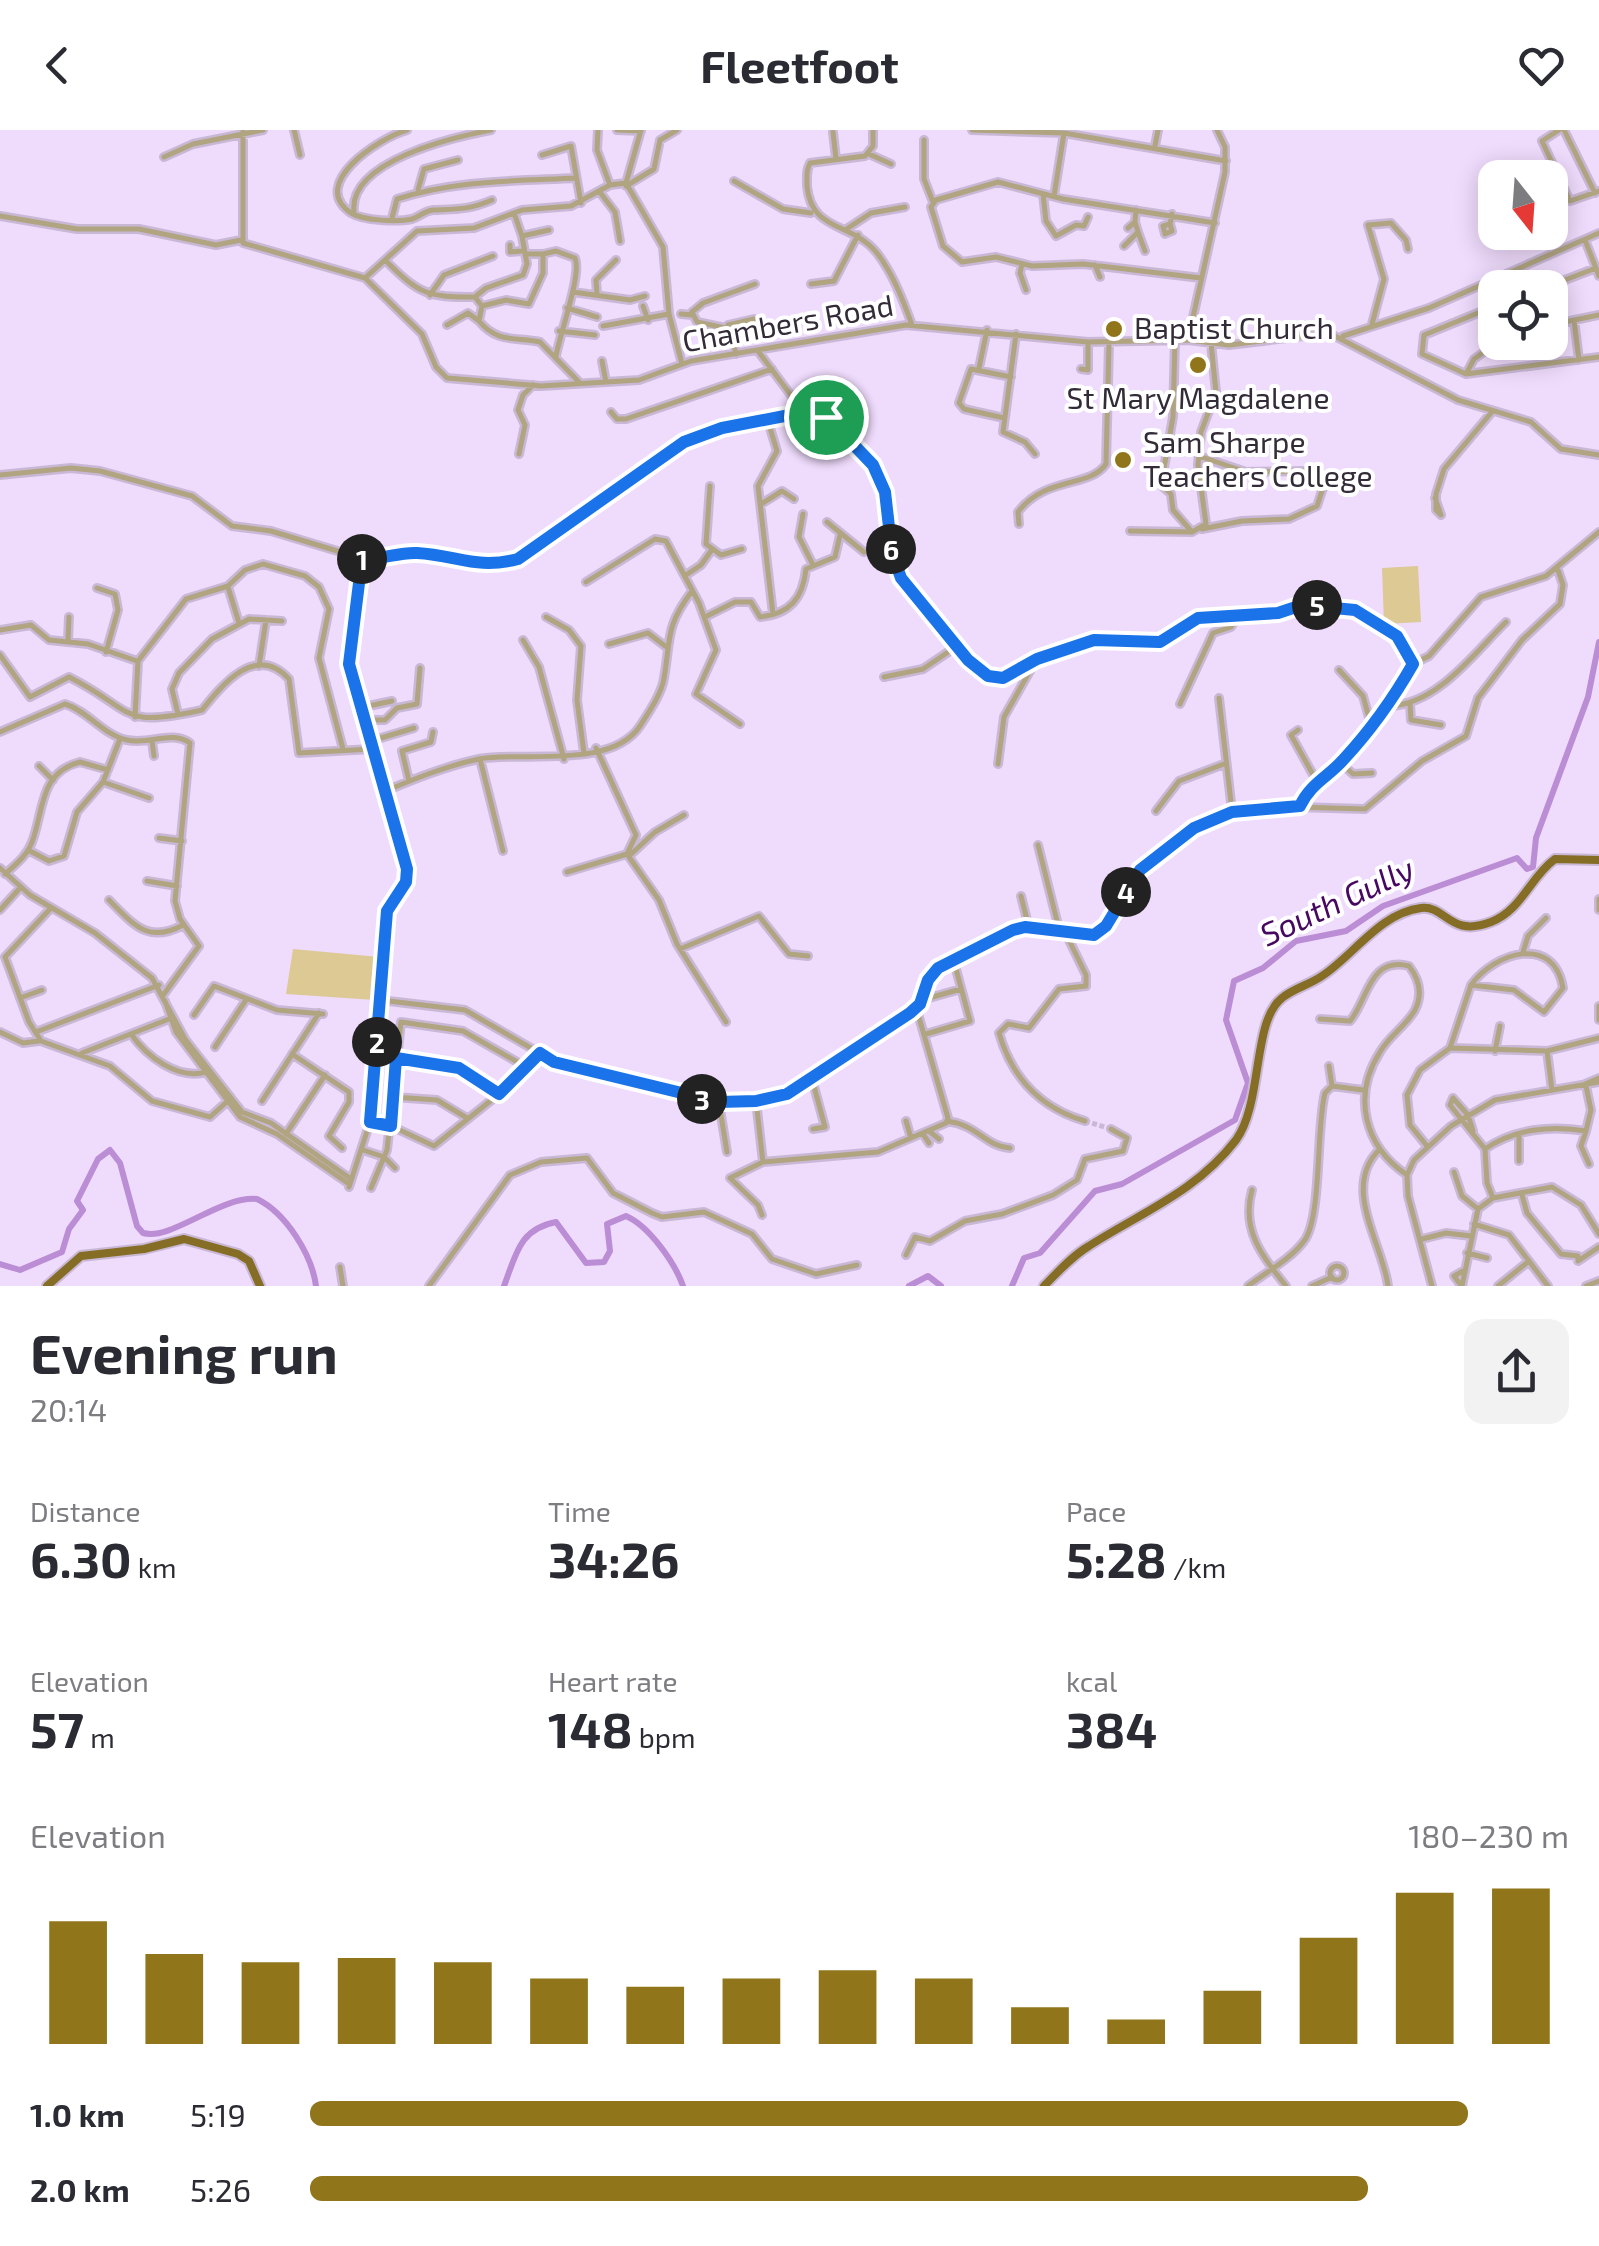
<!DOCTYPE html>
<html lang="en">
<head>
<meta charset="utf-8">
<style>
  :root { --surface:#fff; --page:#f2f2f3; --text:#2b2b33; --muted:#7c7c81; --accent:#90751a }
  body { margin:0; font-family:"Exo 2",sans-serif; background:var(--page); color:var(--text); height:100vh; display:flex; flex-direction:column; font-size:38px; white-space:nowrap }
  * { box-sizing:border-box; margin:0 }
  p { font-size:32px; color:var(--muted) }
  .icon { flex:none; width:55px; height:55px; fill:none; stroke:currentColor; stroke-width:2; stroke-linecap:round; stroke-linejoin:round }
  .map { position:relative; height:1156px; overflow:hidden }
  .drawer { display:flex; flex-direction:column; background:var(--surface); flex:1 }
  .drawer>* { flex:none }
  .needle { width:65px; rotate:163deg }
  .tools { position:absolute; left:1478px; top:30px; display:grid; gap:20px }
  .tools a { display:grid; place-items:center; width:90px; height:90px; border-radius:20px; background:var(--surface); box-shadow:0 5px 25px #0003; font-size:50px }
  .pin { position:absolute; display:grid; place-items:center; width:85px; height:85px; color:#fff; margin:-42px; border:5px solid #fff; border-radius:50%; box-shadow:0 2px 10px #0007 }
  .km { position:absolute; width:50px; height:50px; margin:-25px; border-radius:50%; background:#222; color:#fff; font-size:28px; line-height:50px; text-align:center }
  .round { display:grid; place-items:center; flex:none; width:105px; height:105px; border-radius:20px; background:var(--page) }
  .overview { display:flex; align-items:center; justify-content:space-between; height:170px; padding:0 30px }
  h1 { font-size:55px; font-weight:700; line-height:75px }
  .figures { display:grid; grid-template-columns:repeat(3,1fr); gap:15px; height:170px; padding:10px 30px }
  .figures div { display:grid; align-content:center }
  .figures b { font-size:50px; font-weight:700 }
  .figures small { font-size:28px; font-weight:400 }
  .figures p { font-size:28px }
  .chart { height:280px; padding:20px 30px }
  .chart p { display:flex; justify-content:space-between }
  .chart svg { width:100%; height:180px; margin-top:10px; stroke:var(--accent); stroke-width:6 }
  ul { padding:0 30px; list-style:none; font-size:32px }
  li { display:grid; grid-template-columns:160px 120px 1fr; align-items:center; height:75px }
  li i { height:25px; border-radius:12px; background:var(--accent) }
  header { display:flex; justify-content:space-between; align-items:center; height:130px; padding:0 30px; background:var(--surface); font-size:45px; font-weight:700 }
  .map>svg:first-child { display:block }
  .green { fill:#dcc993 }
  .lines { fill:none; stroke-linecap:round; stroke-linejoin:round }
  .river { stroke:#ba8dd4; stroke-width:6 }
  .minor-tunnel { stroke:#c9b8d5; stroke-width:5; stroke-dasharray:5 2.5; stroke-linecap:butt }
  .minor-casing { stroke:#c9b8d5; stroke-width:10 }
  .major-casing { stroke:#c9b8d5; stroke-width:12 }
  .minor { stroke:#b0a481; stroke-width:5 }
  .major { stroke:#856d25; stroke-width:8 }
  .route-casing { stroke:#fff; stroke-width:20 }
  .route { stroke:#1a73e8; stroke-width:12 }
  .poi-dot { fill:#90751a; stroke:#fff; stroke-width:4 }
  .labels { text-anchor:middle; stroke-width:8; stroke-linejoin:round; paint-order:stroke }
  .street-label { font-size:30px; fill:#332b37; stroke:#fff }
  .poi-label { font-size:30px; fill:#332b37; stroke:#fff; text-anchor:start }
  .water-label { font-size:32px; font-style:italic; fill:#460860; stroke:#fff }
</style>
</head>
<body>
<header><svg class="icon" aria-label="back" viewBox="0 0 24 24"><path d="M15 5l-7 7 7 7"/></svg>Fleetfoot<svg class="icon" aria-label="heart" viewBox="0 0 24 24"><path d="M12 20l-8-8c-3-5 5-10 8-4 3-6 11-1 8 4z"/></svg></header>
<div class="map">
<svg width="1599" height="1156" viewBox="0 0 1599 1156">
  <rect width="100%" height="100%" fill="#efdbfc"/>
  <path class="green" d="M 1418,436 L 1421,492 L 1384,494 L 1382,438 Z
    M 293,819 L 379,827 L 375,870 L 286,864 Z"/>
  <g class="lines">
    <path class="river" d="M 0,1134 L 20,1140 L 62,1122 L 69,1099 L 83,1080 L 77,1071 L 98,1029 L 110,1020 L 120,1033 L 137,1096 L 143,1103 C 172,1111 219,1066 257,1069 C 286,1083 312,1125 316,1156
      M 504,1156 C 516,1125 519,1099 556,1092 L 586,1133 L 604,1132 L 610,1121 L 607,1094 L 626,1086 C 649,1096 675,1133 683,1156
      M 909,1156 L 928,1146 L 941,1156
      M 1012,1156 L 1024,1128 L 1040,1123 L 1095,1061 L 1122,1054 L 1235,990 L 1248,953 L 1226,890 L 1234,851 L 1263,838 L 1296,811 L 1346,801 L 1383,776 L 1517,728 L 1527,739 L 1533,737 L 1536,708 L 1588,567 L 1599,512"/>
    <path class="minor-tunnel" d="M 1085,991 L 1111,999"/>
    <defs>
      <path id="minor" d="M 243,0 L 243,113 L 365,148 L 422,204 L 436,237 L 447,248 L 541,256 L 639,250 L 691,231 L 906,195 L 1088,212 L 1188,210 L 1229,215 L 1329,203 L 1458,270 L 1531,292 L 1561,319 L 1599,325
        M 294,0 L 300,25
        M 407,0 C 379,8 308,54 351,83 C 364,91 398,92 412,89 C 419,87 424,81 433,80 C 456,79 469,80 492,70
        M 598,0 L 597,20 L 610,55
        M 617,0 L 641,1
        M 641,0 L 626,53 L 663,117 L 669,184 L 682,234
        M 873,0 L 873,16 L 865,26 L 810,33 C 806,41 807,46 807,56 C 811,102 852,92 877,123 C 893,144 903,170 912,195
        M 972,0 L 1064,3 L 1226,31
        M 1559,0 L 1542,11 L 1570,71 L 1599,61
        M 1564,0 L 1595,63
        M 833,2 L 836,29
        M 924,10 L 924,49 L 933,72
        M 1155,16 L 1158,0
        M 869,24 L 891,34
        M 542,25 L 571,16 L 581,73
        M 164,27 L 193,14 L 263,0
        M 734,51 L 783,79 L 811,83
        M 626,56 L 654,39 L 660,10 L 677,0
        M 418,60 L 424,39 L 458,30
        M 599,61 L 615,82 L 620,111
        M 1043,64 L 1046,91 L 1056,106 L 1076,95 L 1084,96 L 1088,87
        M 1054,66 L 1064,3
        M 354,82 C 348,31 454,7 491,0
        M 514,83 L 522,106
        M 0,86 L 77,99 L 139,99 L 216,115 L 241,110
        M 392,88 L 397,69 C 455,50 516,51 576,48
        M 1170,94 L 1172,101 L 1165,104 L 1163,96 L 1170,94 L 1172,84
        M 1128,98 L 1135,92 L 1136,80
        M 845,100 L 871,83 L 905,77
        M 1138,102 L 1145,121
        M 1585,110 L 1599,146
        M 510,115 L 510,122 L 522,121
        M 1124,116 L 1138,102 L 1135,92
        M 525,124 L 543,124
        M 386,131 C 420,165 428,167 475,167 L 482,176 L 479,191 C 497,213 515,207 540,212 L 580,253
        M 1022,134 L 1020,143 L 1026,160
        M 1095,135 L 1100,147
        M 365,148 L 417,101 L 474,98 L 522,80 L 571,76 L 610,55 L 626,53
        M 1201,148 L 1083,134 L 1032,136 L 996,127 L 962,132 L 943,116 L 931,77 L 936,70 L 998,52 L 1063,69 L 1215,93
        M 811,154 L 834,151 L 858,105
        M 1544,158 L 1596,138
        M 573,162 L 630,170 L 645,166
        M 597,164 L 596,150 L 616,130
        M 430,165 L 444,145 L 493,126
        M 476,166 L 486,158 L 523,145 L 527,134 L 522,106 L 549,100
        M 482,176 L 506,170 L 529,174 L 543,143 L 543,124 L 556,121 L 575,128 C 582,144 560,203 556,226
        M 643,176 L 648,190
        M 1495,176 L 1424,205 L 1422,224 L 1466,244 L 1599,227
        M 567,178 L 597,187
        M 681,184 L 692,185
        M 1574,190 L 1579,230
        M 1372,194 L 1384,149 L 1368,95 L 1391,93 L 1406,110 L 1408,119
        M 447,195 L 468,183 L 479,191
        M 728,195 L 754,189
        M 1550,195 L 1599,185
        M 603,196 L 669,184
        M 559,201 L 595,205
        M 1016,204 L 1003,302 L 1025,312 L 1035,324
        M 1343,206 L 1429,178 L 1599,103
        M 1175,210 L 1173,287 L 1161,355 L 1171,364 L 1173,380 L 1192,402
        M 1188,210 L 1225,42 L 1225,17 L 1217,0
        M 758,221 L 793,268 L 825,286
        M 736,224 L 730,199 L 697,192 L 692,182 L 703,173 L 755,154
        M 602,231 L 606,252
        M 979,238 L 987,200
        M 1081,239 L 1088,240 L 1088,212
        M 1466,244 L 1474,229 L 1498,212
        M 611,282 L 617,289 L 626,289 L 772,239
        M 767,288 L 777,321 L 758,356 L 773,484
        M 1004,288 L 964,279 L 959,273 L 971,239 L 1011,247
        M 519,324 L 525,295 L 518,280 L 523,265 L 533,255
        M 1199,326 L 1246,342 L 1308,341 L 1323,358 L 1317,376 L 1289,389 L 1242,391 L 1202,399
        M 0,345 L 71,338 L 100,341 L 192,366 L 232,396 L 271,401 L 364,429 L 415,423 L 488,436 L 533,421 L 631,353 L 665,323 L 703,303 L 778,286 L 820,285 L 830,290 L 873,335 L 885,362 L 892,423 L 909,459 L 968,530 L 995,548 L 1094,510 L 1160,512 L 1198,488 L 1278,483 L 1302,475 L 1355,480 L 1397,506 L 1413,534 L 1429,526 L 1481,467 L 1546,446 L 1599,402
        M 710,356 L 706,414 L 721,425 L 742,419
        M 1435,368 L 1441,385 L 1436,380 L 1436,364 L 1444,339 L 1491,283
        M 761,374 L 782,361 L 794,369
        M 803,384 L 799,407 L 813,435
        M 827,392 L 864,422
        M 1019,394 L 1018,382 C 1045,346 1090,358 1106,334 L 1109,213
        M 1130,401 L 1192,402 L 1206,394 L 1198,335 L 1201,302 L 1216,262 L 1211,213
        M 686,445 L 701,435 L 711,421
        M 586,452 L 655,409 L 666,411 L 699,473 L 716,520 L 696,564 L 740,594
        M 228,457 L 239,493
        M 97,458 L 115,464 L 118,480 L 106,522
        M 546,487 L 569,500 L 581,516 L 577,570 L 584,623
        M 705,487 L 735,472 L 751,472 L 760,487 C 790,484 803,468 806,439 L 835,427 L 840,405
        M 0,500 L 31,495 L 49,510 L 88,514 L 137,531
        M 68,510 L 69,487
        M 523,510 L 539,537 L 564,629
        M 609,514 L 648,503 L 665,516
        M 0,525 L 30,567 L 69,547 C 135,580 118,599 202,580 C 223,554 256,513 289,549 L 299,623 L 372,619
        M 138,531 L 186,469 L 228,456 L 245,440 L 263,434 L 305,446 L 319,457 L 329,479 L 319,528 L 343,619
        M 259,536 L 266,490
        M 1339,540 L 1363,566 L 1371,595
        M 884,547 L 923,539 L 957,516
        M 1219,568 L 1232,681
        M 1180,574 L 1213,503 L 1231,497 L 1238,485
        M 1410,574 L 1411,590 L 1441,595
        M 1391,576 C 1439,573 1474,523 1506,492
        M 364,577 L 392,571
        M 178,584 L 172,559 L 179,543 L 212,509 L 249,489 L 282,491
        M 135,587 L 138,531
        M 367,590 L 385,590 L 397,578 L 417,574 L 420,538
        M 1298,600 L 1291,605 L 1316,650
        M 0,602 L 65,574 C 88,581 103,605 127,610 C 149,615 172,600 190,613 L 175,771 L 180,789 L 199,816 L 164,864
        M 152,611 L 154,626
        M 371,611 L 414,598
        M 596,618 L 636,705 L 627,724 L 659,770 L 677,814 L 726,892
        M 480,629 L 503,721
        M 1341,633 L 1353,644 L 1372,643
        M 998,634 L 1004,587 L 1035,532
        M 39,636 L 53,650
        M 409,651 L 402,621 L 431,612 L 433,602
        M 103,652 L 149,668
        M 383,662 C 414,649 446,636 479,629 C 521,621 611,640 640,596 C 649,582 662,563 664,548 C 671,508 665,497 692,461
        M 1301,675 C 1310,654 1329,646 1344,630 C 1371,600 1393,569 1413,534
        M 1156,681 L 1179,651 L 1224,634
        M 159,708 L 182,711
        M 1038,715 L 1060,803
        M 28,720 L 49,731 L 64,726 L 77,682 L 103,652 L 120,609
        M 629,726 L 655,702 L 684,685
        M 0,738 L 30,765 L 95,803 L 152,848 L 185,909 L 242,982 L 271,993 L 351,1049
        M 567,742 L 627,724
        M 5,744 C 15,735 27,726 32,712 C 44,681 39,642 80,632 L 108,640
        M 147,751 L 177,756
        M 1021,766 L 1029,798
        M 1599,769 L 1599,780
        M 109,770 C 134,795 148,814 183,795
        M 51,778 L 5,827 L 29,892 L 41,911 L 110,936 L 152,971 L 210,987 L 230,969
        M 0,780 L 20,758
        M 1108,793 L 1139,740 L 1211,690 L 1260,676 L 1365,679 L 1422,631 L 1466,606 L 1478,568 L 1522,510 L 1560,474 L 1563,455 L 1558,440
        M 1066,804 L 1086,845 L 1086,856 L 1059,859 L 1029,898 L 1008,894 L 999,903 C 1012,948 1041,978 1085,991
        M 680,819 L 759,786 L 789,824 L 808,826
        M 1523,822 L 1528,806 L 1546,788
        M 20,868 L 42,860
        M 380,870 L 465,880 L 555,932 L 719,973 L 787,964 L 909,883 L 920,874 L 928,850 L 938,838 L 1013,800 L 1039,799 L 1087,807 L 1100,801 L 1115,791 L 1145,741 L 1200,695
        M 922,870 L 961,859
        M 165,871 L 176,902 L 240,987 L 277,1004 L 349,1054
        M 1599,876 L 1599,890
        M 194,885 L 214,856 L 277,880 L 323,884
        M 1320,889 L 1350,891 C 1368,870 1369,826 1409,836 C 1419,849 1423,864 1415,880 C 1406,896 1389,906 1380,922 C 1352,966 1364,1016 1407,1045
        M 0,902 L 23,913 L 39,911
        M 36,902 L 159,855
        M 131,904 C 147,927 178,950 206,942
        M 926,904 L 970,891 L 953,828
        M 215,917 L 246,870
        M 1450,918 L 1471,855 L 1514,860 L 1544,882 L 1563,858 C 1554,804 1495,822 1471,855
        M 1495,921 L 1500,896
        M 1547,921 L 1552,960
        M 82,923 L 169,889
        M 292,924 L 349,962 L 349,972 L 329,1006 L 342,1018
        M 396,928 L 459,939 L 499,964
        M 1329,936 L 1332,956
        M 812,949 L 825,997 L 813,999
        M 1585,954 L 1599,948
        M 393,967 L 437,970 L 467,988
        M 262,971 L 319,883
        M 756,971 L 763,1032 L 878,1022 L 946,993 L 948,988 L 916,877
        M 719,973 L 727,1022
        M 906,991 L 911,1008
        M 947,991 C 978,995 986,1017 1010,1018
        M 370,992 L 391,996 L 434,1016 L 499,964 L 539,923
        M 929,1001 L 939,1009
        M 1473,1001 L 1468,985 L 1453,968 L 1450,975 L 1485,1019 L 1487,1053 L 1493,1068
        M 1586,1001 L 1581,1016 L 1589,1034
        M 286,1004 L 325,945
        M 923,1004 L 929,1013
        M 1427,1016 L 1410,995 L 1407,965 L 1420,940 L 1450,918 L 1547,921 L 1599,908
        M 1485,1019 C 1514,999 1551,995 1586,1001 L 1591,980 L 1586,956
        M 363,1020 L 384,1027 L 395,1038
        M 1379,1020 C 1341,1058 1383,1114 1388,1156
        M 1519,1031 L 1519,1004
        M 1454,1042 L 1462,1066 L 1478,1079
        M 349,1057 L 370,992 L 387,781 L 406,752 L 407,739 L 349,534 L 360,445 L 355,427
        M 371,1058 L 387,1020 L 401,892 L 463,901 L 526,937
        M 1252,1060 C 1241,1100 1262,1126 1286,1156
        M 1522,1065 L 1527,1083 L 1561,1124 L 1578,1126 L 1578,1131 L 1599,1117
        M 762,1085 L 758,1075 L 730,1048 L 763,1032
        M 1474,1094 L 1509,1105 L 1548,1156
        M 1422,1109 L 1446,1103 L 1471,1106
        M 1467,1123 L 1487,1128
        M 906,1125 L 915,1107 L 930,1111 L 965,1091 L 1002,1084 L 1053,1065 L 1077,1050 L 1085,1029 L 1123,1021 L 1127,1008 L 1111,999
        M1330 1143a7 7 0 1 1 14 0a7 7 0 1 1-14 0Z
        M 340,1137 L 343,1156
        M 1460,1154 L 1454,1146 L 1463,1141
        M 429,1156 L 510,1045 L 541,1032 L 587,1028 L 613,1063 L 652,1083 L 662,1087 L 704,1082 L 752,1104 L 772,1129 L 816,1144 L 857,1135
        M 1248,1156 C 1266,1142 1291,1129 1304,1111 C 1322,1088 1316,996 1325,963 L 1332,956 L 1363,960
        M 1312,1156 L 1332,1147
        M 1432,1156 L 1408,1066 L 1407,1045 L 1414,1030 L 1451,996 L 1495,970 L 1599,952
        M 1462,1156 L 1478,1079 L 1493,1068 L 1552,1057 L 1581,1075 L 1599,1104
        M 1498,1156 L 1529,1131
        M 1586,1156 L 1599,1151"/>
      <path id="major" d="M 47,1156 L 81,1126 L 144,1119 L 184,1109 L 238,1124 L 249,1131 L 260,1156
        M 1044,1156 C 1058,1142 1072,1126 1089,1116 C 1142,1082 1196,1062 1236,1010 C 1263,973 1252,891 1282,868 C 1294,858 1309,855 1322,846 C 1354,825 1380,783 1421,778 C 1446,775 1449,808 1491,792 C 1522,780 1530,747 1555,729 L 1599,730"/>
    </defs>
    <use href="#minor" class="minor-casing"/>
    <use href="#major" class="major-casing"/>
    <use href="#minor" class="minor"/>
    <use href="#major" class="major"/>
  </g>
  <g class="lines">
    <defs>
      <path id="route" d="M 800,283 L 830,290 L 873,335 L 885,362 L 892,423 L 901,448 L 968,530 L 988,546 L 1003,548 L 1037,529 L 1094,510 L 1160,512 L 1198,488 L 1278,483 L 1302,475 L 1355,480 L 1397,506 L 1413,534 C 1393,569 1371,600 1343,630 C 1328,647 1310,654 1300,676 L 1232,682 L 1194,698 L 1140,740 L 1106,796 L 1094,805 L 1025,797 L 1013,800 L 938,838 L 928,850 L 920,874 L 910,883 L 787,964 L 756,971 L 719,972 L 554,932 L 540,923 L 499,964 L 459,938 L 396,928 L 391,996 L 370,992 L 387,781 L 406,752 L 407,739 L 349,534 L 360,445 L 355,427 C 377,433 394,422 417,423 C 457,425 476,440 518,429 L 684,312 L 722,298 Z"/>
    </defs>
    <use href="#route" class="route-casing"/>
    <use href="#route" class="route"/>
  </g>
  <g class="poi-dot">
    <circle cx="1114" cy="199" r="10"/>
    <circle cx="1198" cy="235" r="10"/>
    <circle cx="1123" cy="330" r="10"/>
  </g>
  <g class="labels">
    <g class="street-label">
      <text transform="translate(788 194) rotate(-10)" y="10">Chambers Road</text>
    </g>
    <g class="poi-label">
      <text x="1134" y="209">Baptist Church</text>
      <text x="1198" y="279" text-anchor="middle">St Mary Magdalene</text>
      <text x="1143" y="323">Sam Sharpe<tspan x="1143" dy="34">Teachers College</tspan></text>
    </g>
    <g class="water-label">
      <text transform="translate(1337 772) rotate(-25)" y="11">South Gully</text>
    </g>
  </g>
</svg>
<div class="tools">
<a><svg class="needle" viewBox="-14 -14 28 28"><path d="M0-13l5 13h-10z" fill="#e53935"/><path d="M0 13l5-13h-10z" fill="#7c7c81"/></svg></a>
<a><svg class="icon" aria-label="locate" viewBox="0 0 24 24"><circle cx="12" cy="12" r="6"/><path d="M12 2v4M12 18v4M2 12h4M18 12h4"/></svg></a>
</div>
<div class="pin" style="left:826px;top:287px;background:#1e9e55"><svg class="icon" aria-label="arrive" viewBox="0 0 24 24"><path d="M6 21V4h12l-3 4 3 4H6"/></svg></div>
<b class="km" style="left:362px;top:429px">1</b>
<b class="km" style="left:377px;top:912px">2</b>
<b class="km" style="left:702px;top:969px">3</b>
<b class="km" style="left:1126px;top:762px">4</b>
<b class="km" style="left:1317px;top:475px">5</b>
<b class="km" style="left:891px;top:419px">6</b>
</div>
<section class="drawer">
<div class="overview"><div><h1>Evening run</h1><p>20:14</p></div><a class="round"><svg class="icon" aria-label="share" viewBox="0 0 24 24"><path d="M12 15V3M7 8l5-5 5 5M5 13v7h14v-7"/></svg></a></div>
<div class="figures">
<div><p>Distance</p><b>6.30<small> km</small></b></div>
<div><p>Time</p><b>34:26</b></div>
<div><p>Pace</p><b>5:28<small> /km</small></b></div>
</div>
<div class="figures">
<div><p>Elevation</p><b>57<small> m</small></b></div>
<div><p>Heart rate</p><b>148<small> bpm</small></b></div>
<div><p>kcal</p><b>384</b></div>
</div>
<div class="chart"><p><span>Elevation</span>180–230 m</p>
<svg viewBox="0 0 160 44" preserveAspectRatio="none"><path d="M5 44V14M15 44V22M25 44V24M35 44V23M45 44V24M55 44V28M65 44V30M75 44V28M85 44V26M95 44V28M105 44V35M115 44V38M125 44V31M135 44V18M145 44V7M155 44V6"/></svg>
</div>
<ul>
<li><b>1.0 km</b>5:19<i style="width:92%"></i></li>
<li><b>2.0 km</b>5:26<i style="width:84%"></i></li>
</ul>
</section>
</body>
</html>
